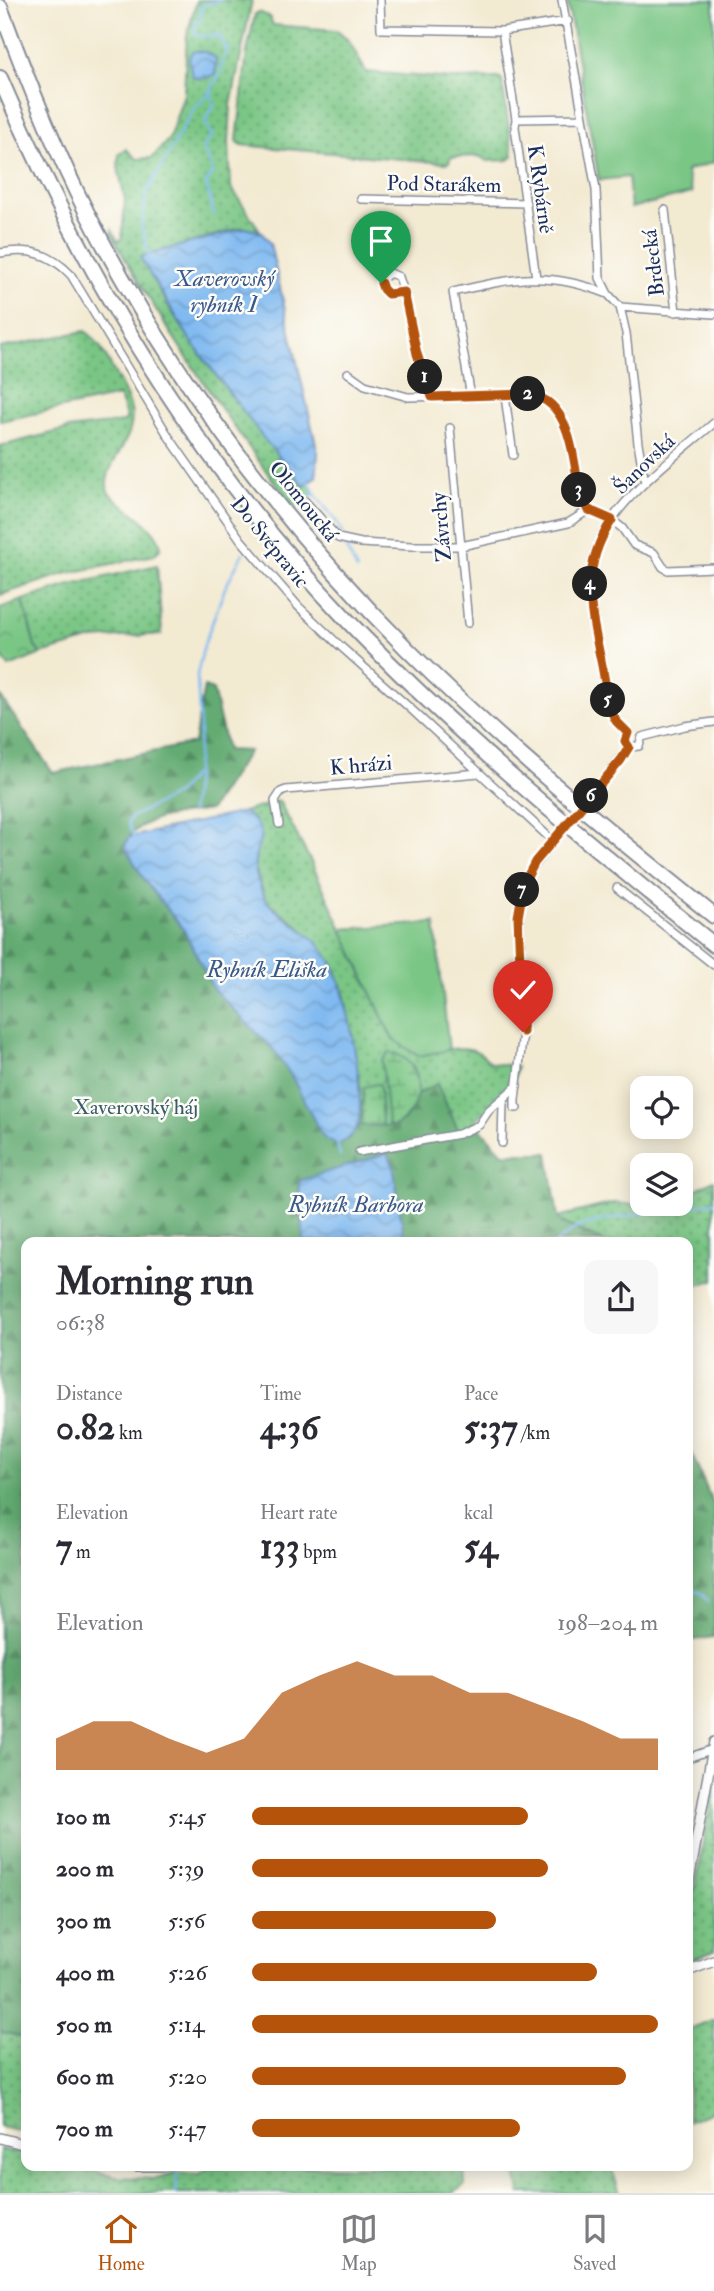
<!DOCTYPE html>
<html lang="en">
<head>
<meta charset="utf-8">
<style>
  :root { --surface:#fff; --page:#f7f7f7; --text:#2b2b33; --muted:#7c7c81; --line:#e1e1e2; --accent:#b45309 }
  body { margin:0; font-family:"IM FELL Double Pica",serif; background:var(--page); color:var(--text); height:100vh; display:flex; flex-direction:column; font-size:26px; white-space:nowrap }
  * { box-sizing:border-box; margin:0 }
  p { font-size:23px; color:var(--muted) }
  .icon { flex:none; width:38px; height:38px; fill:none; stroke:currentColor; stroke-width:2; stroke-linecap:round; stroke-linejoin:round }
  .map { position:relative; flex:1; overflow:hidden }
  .drawer { position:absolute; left:21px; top:1237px; width:672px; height:934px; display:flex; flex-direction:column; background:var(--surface); border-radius:14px; box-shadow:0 4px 18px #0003 }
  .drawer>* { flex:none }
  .buttons { position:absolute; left:630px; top:1076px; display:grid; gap:14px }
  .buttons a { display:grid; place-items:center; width:63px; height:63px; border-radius:14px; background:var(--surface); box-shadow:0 4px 18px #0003; font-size:35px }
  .pin { position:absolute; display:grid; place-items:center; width:60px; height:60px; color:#fff; margin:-72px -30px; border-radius:50% 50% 50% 0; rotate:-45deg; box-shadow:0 0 7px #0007 }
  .pin .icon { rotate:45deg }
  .km { position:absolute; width:35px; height:35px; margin:-18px; border-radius:50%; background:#222; color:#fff; font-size:19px; line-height:35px; text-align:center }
  .round { display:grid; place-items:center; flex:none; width:74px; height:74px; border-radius:14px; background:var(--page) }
  .head { display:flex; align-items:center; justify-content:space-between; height:119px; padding:0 35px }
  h1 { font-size:38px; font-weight:800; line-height:52px }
  .stats { display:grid; grid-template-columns:repeat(3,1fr); gap:10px; height:119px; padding:7px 35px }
  .stats div { display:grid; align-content:center }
  .stats b { font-size:35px; font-weight:800 }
  .stats small { font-size:19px; font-weight:400 }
  .stats p { font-size:19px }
  .chart { height:196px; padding:14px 35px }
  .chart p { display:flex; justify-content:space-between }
  .chart svg { width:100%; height:126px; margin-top:7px; fill:var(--accent); opacity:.7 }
  ul { padding:0 35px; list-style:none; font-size:23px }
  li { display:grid; grid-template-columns:112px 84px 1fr; align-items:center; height:52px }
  li i { height:18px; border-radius:9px; background:var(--accent) }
  .menu { display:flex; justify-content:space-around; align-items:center; height:98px; border-top:2px solid var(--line); background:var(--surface); font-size:19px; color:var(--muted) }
  .menu a { display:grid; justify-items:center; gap:4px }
  .menu .on { color:var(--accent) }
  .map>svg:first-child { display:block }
  .grass { fill:url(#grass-dots); stroke:#4a7a72; stroke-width:2 }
  .forest { fill:url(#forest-firs); stroke:#3f6d68; stroke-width:2 }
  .wetland { fill:url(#wetland-marsh); stroke:#4a7a72; stroke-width:2 }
  .park { fill:url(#park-crowns); stroke:#4a7a72; stroke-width:2 }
  .garden { fill:#7ac685; stroke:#4a7a72; stroke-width:2 }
  .water { fill:url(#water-waves); stroke:#4e74a8; stroke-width:2 }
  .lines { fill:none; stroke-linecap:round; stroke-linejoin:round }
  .stream { stroke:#80baf1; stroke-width:2.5 }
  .minor-casing { stroke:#878c98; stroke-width:10 }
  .tertiary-casing { stroke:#878c98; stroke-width:12 }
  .motorway-casing { stroke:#878c98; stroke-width:18 }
  .minor { stroke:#fff; stroke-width:7 }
  .tertiary { stroke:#fff; stroke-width:9 }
  .motorway { stroke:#fff; stroke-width:14 }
  .minor-bridge-casing { stroke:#878c98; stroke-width:10; stroke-linecap:butt }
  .minor-bridge { stroke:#fff; stroke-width:7 }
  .route-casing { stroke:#fff; stroke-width:14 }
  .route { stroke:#b45309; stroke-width:9 }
  .labels { text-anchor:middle; stroke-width:5; stroke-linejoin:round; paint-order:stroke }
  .street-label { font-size:21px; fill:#1b2f5e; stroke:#fdfcf7 }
  .park-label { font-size:21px; fill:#385c6a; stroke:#fdfcf7 }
  .water-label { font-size:23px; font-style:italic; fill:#39598a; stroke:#fdfcf7 }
</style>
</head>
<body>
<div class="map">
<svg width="714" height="2193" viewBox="0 0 714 2193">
  <defs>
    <pattern id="grass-dots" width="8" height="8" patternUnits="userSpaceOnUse" patternTransform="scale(1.75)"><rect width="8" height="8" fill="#7ac685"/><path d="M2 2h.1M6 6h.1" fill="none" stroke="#63a170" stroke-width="1.8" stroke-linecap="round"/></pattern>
    <pattern id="forest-firs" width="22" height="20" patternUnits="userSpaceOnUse" patternTransform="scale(1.75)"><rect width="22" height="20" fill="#63ab72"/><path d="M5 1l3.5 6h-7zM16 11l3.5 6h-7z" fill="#518c61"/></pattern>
    <pattern id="wetland-marsh" width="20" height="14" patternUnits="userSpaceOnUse" patternTransform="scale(1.75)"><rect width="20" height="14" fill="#7ac685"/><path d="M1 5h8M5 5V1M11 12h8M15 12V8" fill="none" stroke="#63a170"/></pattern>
    <pattern id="park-crowns" width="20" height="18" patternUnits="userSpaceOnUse" patternTransform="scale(1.75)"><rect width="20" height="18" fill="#7ac685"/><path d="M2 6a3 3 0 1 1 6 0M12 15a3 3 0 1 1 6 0" fill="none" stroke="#63a170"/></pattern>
    <pattern id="water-waves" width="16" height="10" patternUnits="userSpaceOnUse" patternTransform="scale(1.75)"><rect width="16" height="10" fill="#80baf1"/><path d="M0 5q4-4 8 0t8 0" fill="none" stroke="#6898c6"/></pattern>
  </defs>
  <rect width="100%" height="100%" fill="#fdfcf7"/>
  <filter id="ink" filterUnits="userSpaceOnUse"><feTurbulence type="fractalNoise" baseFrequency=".0143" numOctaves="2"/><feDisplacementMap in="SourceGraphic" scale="14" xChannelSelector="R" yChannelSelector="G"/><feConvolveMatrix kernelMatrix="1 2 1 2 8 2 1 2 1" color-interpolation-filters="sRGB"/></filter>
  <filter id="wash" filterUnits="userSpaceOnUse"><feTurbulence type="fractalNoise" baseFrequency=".00686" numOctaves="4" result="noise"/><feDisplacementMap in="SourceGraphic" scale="28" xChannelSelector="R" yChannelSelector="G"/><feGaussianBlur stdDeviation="1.57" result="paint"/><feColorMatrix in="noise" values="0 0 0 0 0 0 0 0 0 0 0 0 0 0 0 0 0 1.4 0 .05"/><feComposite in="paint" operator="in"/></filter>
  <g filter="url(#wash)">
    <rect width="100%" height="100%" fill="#f3ead2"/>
    <path class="grass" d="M 197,0 L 252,0 L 231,105 L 229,142 L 231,187 L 261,232 L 246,228 L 236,229 L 141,257 C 184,342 245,413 304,486 L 309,482 L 315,494 L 294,508 C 226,419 166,331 111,234 L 112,230 L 118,241 L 122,238 L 125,200 L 118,167 L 119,154 L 126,149 L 137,159 L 152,158 L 169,139 L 184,94 L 187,35 Z
      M 259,12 L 270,17 L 273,25 L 336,30 L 349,41 L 366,72 L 454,79 L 499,78 L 502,80 L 513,156 L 509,160 L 487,161 L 479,156 L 451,157 L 449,162 L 446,163 L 241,145 L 237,141 L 247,52 L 255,14 Z
      M 85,331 C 98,339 106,357 113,370 C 120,383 128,396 131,410 C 138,441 100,465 108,492 C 122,507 159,526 161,548 L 154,555 L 64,574 L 0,595 L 0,446 L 68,429 L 124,422 L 127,419 L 119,396 L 0,421 L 0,348 Z
      M 157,565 L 162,634 L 93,639 L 41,654 L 35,647 L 23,600 L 67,586 Z
      M 279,801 L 312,864 L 392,1038 L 418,1056 C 443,1051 473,1038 490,1063 L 517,1066 L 513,1084 L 474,1122 L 459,1132 L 410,1115 L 392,1127 L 362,1125 L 357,1127 L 360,1086 L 344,992 L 333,965 L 296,923 L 266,901 L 255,867 L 254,820 L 243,812 Z
      M 714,1180 L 714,1280 L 688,1288 L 688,1242 L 605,1242 L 561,1222 L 558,1217 L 614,1203 L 646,1206 L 681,1204 L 681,1197 Z
      M 714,1783 L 714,1951 L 688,1961 L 688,1926 Z
      M 714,2019 L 714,2111 L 688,2122 L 688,2030 Z
      M 0,2031 L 26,2038 L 26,2133 L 0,2127 Z
      M 0,2149 L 26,2155 L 26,2166 L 76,2167 L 120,2177 L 153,2179 L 178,2172 L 199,2174 L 212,2166 L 464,2167 L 465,2185 L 452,2193 L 0,2193 Z
      M 515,2167 L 611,2167 L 620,2193 L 520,2193 Z"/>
    <path class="forest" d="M 204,687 L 213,690 L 227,750 L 249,751 L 210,810 C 182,815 134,815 125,847 L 147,884 L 184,930 L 214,990 L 273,1049 L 292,1077 L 326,1140 L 348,1139 C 351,1135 355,1128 359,1126 C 364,1124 372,1125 377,1126 C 405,1127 408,1120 417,1094 L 437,1084 L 459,1132 L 474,1122 L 503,1153 L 548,1153 L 558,1217 L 561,1222 L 605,1242 L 405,1242 L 393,1164 L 387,1154 L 299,1181 L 304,1242 L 26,1242 L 26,2038 L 0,2031 L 0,696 L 53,773 L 194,743 Z
      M 688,1445 L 714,1506 L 714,1637 L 688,1641 Z"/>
    <path class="wetland" d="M 388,1053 C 429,1056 425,1114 392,1127 L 388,1123 L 382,1061 Z
      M 376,1084 L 379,1084 L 380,1088 L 382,1126 L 361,1125 L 364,1087 Z"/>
    <path class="park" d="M 23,600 L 35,647 L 41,654 L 9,667 L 0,654 L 0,608 Z"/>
    <path class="garden" d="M 567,0 L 714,0 L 714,162 L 686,171 L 692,193 L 631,208 L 628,177 L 599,180 Z
      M 435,923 L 449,1050 L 418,1056 L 392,1038 L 342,929 Z"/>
    <path class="water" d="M 196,51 L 205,52 L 216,58 L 215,75 L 200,79 L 192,76 L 189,60 L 191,53 Z
      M 246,228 L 261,232 L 270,244 L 318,453 L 316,477 L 304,486 L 264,439 L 191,341 L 141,259 L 143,256 Z
      M 243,812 C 276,834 252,843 255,868 C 256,877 261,890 265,898 C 273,913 308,930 321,947 C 325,952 330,959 333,965 C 347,991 367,1099 357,1127 C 354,1135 345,1141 338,1145 L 326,1140 L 320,1132 L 292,1077 L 273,1049 L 214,990 L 184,930 L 147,884 L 125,847 L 128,838 L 134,836 Z
      M 387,1153 L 393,1164 L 405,1242 L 304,1242 L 299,1181 Z"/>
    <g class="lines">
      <path class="stream" d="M 214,215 L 206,183 L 213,172 L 203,147 L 212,136 L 205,120 L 214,106 C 208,83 213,90 220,73 C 224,63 219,63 228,51 L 218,34 L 211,37 L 195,35 L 195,23 L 201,19 L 201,6 L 221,0
        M 149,254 L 142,228 L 146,194 L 194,108 L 211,92
        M 315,494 L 336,521 L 343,534
        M 308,497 L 315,494 L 309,482
        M 343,542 L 357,570
        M 191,813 L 200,731 L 197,675 L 204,645 L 225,588 L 243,553
        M 135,839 L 128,823 L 131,817 L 177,794 L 194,774
        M 337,1142 L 340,1156
        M 557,1242 L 576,1228 L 601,1220 L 714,1202
        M 688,1589 L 701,1593 L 708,1601
        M 175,2193 L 178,2172"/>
    </g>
  </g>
  <g filter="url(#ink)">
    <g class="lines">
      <defs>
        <path id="minor" d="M 380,0 L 381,29 L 502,31 L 568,21
          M 562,0 L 596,190 L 600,278 L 608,294 L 620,307 L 626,333 L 638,443 L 645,483
          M 502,31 L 516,119 L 515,127 L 536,278
          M 516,119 L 582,118
          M 361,199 L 526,203
          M 665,210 L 676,312
          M 0,253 C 30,248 50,253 71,275 L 169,437 L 241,540 L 298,606 L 338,644 L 412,710 L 553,841
          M 390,273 L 399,277 L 404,292 L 391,295 L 383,290 L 382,279 Z
          M 404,292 L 417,354 L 432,397
          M 620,307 L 714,314
          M 348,373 L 365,385 L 408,397 L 524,394 C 575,396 572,466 582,502 L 589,510
          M 505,396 L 513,455
          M 471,397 L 453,292 C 513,278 548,270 608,294
          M 450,428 L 468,623
          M 305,501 L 338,538 L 361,543 L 411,546 L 461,546 L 568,523 L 589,510 L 612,520 L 622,528 L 634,545 L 654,553 L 663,567 L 668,570 L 714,568
          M 628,733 L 616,721 L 610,709 C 606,694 604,678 601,662 C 593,623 581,580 599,541 C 619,497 677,455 714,423
          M 642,737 L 685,726 L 714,722
          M 629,747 L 639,746 L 642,737
          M 590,797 L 629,747
          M 279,824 L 275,801 L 281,792 L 286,790 L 479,773
          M 617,888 L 714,965
          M 517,1108 L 515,1108 L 515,1100 L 523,1032 L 519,905 L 529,873 L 555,839
          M 502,1143 L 503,1103 L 506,1097
          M 359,1152 L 459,1134 L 479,1125 L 489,1110 L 517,1086
          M 688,1758 L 713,1749"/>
        <path id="tertiary" d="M 688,1886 L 714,1742
          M 688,1971 L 714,1961
          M 0,2138 L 26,2145
          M 136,2166 L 165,2166"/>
        <path id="motorway" d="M 0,7 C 26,77 53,146 87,213 C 169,373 280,521 407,649 C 503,745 608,831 714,916
          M 0,78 C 84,276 198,463 346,619 C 460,738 586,842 714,945"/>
      </defs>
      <use href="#minor" class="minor-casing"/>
      <use href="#tertiary" class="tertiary-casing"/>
      <use href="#motorway" class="motorway-casing"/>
      <use href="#minor" class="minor"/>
      <use href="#tertiary" class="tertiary"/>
      <use href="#motorway" class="motorway"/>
      <defs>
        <path id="minor-bridge" d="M 558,835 L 590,797"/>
      </defs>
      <use href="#minor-bridge" class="minor-bridge-casing"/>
      <use href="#minor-bridge" class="minor-bridge"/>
    </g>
  </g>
  <g class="lines" filter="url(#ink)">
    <defs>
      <path id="route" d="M 381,283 L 383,289 L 388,294 L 404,292 L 417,354 L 432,397 L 524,394 C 575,396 572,466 582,502 L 589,510 L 612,520 C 581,567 589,604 600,656 C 604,673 606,692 610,709 L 616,721 L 628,733 L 625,741 L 629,747 L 621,760 L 535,862 L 524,883 L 518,917 L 523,1032"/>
    </defs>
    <use href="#route" class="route-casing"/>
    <use href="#route" class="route"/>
  </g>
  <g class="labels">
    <g class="street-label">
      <text transform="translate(444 184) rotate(1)" y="7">Pod Starákem</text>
      <text transform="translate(541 189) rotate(82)" y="7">K Rybárně</text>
      <text transform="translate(653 263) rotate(-97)" y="7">Brdecká</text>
      <text transform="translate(644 464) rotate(-44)" y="7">Šanovská</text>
      <text transform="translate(304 501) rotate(51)" y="7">Olomoucká</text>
      <text transform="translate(441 527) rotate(-95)" y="7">Závrchy</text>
      <text transform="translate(270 542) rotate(51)" y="7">Do Svépravic</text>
      <text transform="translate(361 765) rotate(-5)" y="7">K hrázi</text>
    </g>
    <g class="park-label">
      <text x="136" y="1114">Xaverovský háj</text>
    </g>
    <g class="water-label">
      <text x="224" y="286">Xaverovský<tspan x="224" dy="26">rybník I</tspan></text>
      <text x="267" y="977">Rybník Eliška</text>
      <text x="356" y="1212">Rybník Barbora</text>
    </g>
  </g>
</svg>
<div class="buttons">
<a><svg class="icon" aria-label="locate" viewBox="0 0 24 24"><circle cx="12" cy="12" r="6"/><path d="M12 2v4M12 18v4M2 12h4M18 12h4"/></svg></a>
<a><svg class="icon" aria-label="layers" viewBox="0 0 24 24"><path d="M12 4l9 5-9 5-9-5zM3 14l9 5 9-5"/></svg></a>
</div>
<div class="pin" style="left:381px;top:283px;background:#1e9e55"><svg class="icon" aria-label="arrive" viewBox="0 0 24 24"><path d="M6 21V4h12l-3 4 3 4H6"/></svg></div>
<div class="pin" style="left:523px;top:1032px;background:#d93025"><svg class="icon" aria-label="check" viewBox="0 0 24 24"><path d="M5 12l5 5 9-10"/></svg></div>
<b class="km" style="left:425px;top:377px">1</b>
<b class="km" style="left:528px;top:394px">2</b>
<b class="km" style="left:579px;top:490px">3</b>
<b class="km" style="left:590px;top:584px">4</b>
<b class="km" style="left:608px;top:700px">5</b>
<b class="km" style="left:591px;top:796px">6</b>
<b class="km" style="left:522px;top:890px">7</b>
<section class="drawer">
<div class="head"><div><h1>Morning run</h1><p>06:38</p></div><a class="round"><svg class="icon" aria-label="share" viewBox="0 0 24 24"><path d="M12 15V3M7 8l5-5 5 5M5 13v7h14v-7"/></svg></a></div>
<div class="stats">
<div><p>Distance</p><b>0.82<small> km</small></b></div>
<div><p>Time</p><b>4:36</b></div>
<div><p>Pace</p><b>5:37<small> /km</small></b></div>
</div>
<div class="stats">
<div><p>Elevation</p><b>7<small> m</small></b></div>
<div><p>Heart rate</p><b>133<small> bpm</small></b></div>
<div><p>kcal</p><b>54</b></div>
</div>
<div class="chart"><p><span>Elevation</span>198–204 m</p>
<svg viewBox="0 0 160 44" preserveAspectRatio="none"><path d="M0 44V33L10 27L20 27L30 33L40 38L50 33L60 17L70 11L80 6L90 11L100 11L110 17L120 17L130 22L140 27L150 33L160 33V44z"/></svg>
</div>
<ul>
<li><b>100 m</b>5:45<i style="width:68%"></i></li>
<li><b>200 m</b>5:39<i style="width:73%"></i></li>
<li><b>300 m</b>5:56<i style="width:60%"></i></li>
<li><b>400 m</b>5:26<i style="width:85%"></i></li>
<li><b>500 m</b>5:14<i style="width:100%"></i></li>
<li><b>600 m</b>5:20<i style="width:92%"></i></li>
<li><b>700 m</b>5:47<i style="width:66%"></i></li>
</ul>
</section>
</div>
<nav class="menu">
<a class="on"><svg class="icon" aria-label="home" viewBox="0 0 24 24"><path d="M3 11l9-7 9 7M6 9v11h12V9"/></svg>Home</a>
<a><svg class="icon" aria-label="map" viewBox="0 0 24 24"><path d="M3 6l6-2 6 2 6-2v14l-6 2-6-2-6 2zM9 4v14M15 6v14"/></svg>Map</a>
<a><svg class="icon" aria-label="saved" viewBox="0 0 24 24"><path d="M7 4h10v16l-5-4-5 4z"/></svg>Saved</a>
</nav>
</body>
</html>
